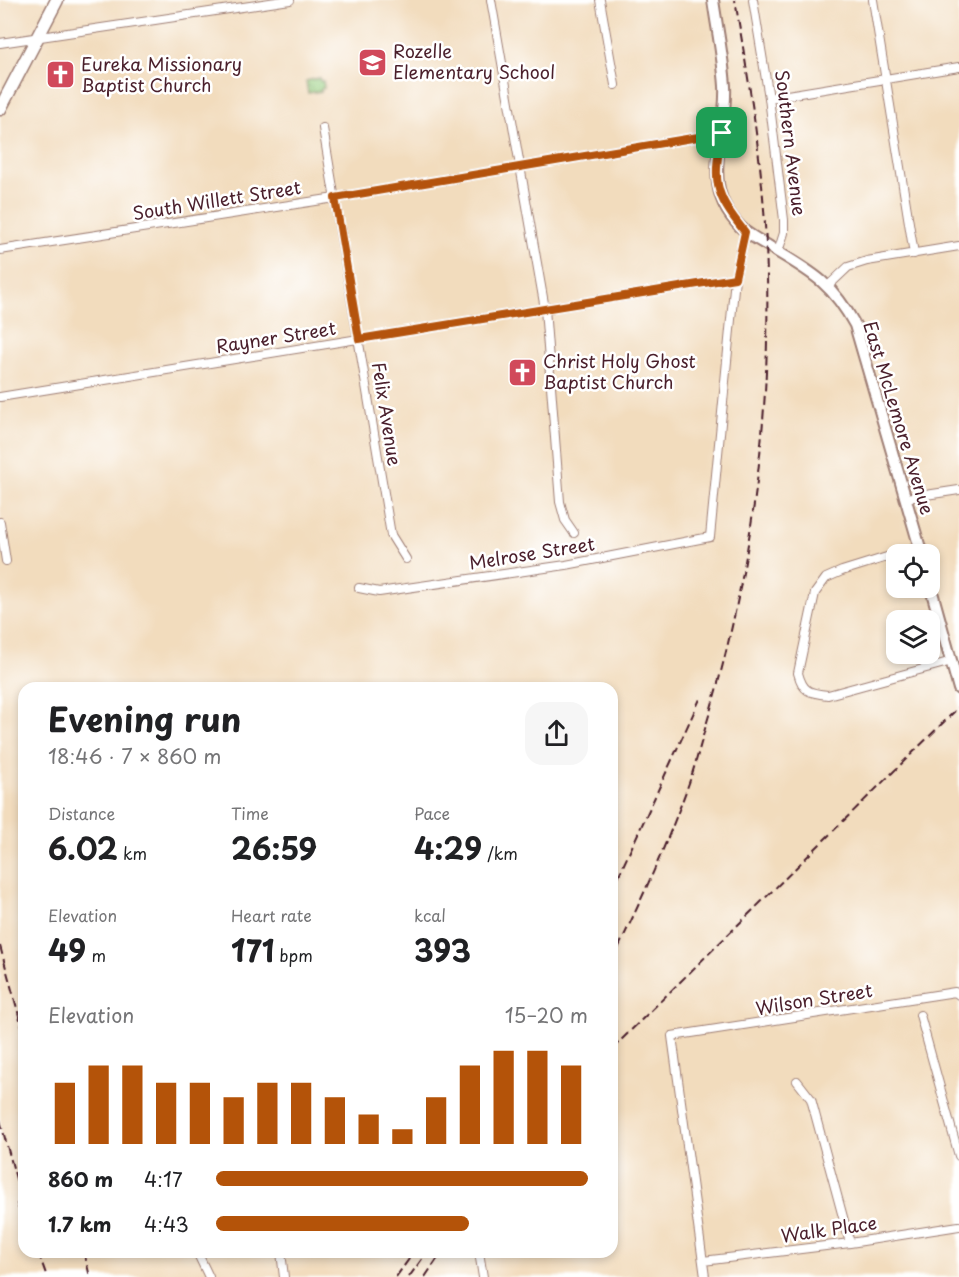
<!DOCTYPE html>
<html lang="en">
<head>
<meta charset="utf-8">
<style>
  :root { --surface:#fff; --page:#f6f6f6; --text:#202124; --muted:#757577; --accent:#b45309 }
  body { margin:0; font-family:"Playpen Sans",sans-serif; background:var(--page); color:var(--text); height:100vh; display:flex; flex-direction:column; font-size:22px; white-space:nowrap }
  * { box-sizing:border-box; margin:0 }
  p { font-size:20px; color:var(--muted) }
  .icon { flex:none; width:33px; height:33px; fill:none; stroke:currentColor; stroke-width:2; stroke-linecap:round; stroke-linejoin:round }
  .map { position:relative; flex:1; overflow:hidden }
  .side { position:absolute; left:18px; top:682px; width:600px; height:576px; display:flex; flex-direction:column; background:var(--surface); border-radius:18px; box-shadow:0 3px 9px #0003 }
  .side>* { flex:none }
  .controls { position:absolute; left:886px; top:544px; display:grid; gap:12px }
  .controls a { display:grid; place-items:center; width:54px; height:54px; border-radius:12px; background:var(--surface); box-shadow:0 3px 9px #0003; font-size:30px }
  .pin { position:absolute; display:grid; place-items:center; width:51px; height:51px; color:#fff; margin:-26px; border-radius:12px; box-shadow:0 3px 9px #0006 }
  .round { display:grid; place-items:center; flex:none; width:63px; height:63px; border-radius:18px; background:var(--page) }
  .summary { display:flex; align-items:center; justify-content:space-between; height:102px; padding:0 30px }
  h1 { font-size:33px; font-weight:700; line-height:45px }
  .metrics { display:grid; grid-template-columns:repeat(3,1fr); gap:9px; height:102px; padding:6px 30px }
  .metrics div { display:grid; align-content:center }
  .metrics b { font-size:30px; font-weight:700 }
  .metrics small { font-size:16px; font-weight:400 }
  .metrics p { font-size:16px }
  .chart { height:168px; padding:12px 30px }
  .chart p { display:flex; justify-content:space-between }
  .chart svg { width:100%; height:108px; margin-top:6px; stroke:var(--accent); stroke-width:6 }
  ul { padding:0 30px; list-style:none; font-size:20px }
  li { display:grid; grid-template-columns:96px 72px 1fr; align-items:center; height:45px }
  li i { height:15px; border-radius:8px; background:var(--accent) }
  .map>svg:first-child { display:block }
  .park { fill:url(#park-crowns); stroke:#727756; stroke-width:1.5 }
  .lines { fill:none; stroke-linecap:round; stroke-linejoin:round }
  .street-casing { stroke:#9e7e74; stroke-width:10 }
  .secondary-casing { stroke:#9e7e74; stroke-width:14 }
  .primary-casing { stroke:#9e7e74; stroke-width:15 }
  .street { stroke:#fff; stroke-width:8 }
  .secondary { stroke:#fff; stroke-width:10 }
  .primary { stroke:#fff; stroke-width:12 }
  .rail { stroke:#4a1f2b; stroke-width:2; stroke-dasharray:9 4.5; stroke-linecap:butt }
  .route-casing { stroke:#fff; stroke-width:12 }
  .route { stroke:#b45309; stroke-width:8 }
  .labels { text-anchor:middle; stroke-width:5; stroke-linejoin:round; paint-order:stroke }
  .poi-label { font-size:18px; fill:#4a1f2b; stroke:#fff; text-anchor:start }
  .street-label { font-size:18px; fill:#4a1f2b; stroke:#fff }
</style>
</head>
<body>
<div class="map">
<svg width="959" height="1277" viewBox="0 0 959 1277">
  <defs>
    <pattern id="park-crowns" width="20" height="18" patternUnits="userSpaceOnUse" patternTransform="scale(1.5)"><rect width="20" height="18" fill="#99cf80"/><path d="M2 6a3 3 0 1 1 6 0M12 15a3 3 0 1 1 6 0" fill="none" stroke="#85b16f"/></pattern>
  </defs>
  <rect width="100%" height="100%" fill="#fff"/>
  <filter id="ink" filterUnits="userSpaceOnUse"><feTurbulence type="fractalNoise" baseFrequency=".0167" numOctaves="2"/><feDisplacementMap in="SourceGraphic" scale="12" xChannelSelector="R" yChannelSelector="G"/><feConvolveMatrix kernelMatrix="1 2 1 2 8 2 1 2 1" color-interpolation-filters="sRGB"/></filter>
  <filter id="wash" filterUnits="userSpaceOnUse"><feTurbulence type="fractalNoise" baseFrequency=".008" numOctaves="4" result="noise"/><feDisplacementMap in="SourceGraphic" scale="24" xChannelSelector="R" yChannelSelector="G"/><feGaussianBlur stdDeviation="1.35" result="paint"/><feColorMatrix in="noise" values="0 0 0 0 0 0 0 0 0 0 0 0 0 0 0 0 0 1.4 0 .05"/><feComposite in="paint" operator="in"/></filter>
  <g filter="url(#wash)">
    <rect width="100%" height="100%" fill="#f2dcbd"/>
    <path class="park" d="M 319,78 L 320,81 L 323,81 L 324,88 L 321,89 L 321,91 L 308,93 L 306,81 Z"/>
  </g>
  <g filter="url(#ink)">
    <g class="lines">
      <defs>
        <path id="street" d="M 491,0 L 545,309 L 560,502 L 565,520 L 574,533
          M 600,0 L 615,85
          M 753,0 L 769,98 L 784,220 L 784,233 L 778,252
          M 873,0 L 914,254
          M 0,43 L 290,0
          M 769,98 L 959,67
          M 323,128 L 391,535 L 406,559
          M 0,250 L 335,198 L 722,133
          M 828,286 L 848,267 L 867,261 L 959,246
          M 0,397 L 735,278
          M 906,498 L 959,490
          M 0,522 L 6,561
          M 919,547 L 842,571 L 826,578 L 815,593 L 798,673 C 803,692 809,693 828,695 L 952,661
          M 359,588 L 379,592 L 566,565 L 710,537 L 735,278 L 745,232
          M 920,1015 L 959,1156
          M 797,1081 L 811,1099 L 850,1243
          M 197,1252 L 209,1277
          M 281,1252 L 284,1277
          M 479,1252 L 483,1277
          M 703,1261 L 850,1243 L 959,1226
          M 705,1277 L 672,1036 L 955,992 L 959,995"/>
        <path id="secondary" d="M 713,0 C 717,28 723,57 725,86 C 728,139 695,189 746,232 C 754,238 764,243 773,249 C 813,273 832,283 855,325 L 922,555
          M 930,585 L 959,689"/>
        <path id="primary" d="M 0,109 L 57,0"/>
      </defs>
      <use href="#street" class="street-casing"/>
      <use href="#secondary" class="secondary-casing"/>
      <use href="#primary" class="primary-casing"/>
      <use href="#street" class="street"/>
      <use href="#secondary" class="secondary"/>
      <use href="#primary" class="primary"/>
      <path class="rail" d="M 612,890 L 700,699
        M 0,946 L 24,1034
        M 612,961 C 640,903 667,844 689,783 C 696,763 701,742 707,722 C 753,567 773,407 766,246 C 763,163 749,82 735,0
        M 612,1049 L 959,707
        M 0,1120 L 24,1208
        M 17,1203 L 24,1226
        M 38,1252 L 47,1277
        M 84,1252 L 90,1277
        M 396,1277 L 414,1252
        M 409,1277 L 427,1252
        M 425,1277 L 442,1252"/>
    </g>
  </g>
  <g class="lines" filter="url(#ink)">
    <defs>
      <path id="route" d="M 722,133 C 713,181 713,193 745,232 L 735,278 L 359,339 L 335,198 Z"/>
    </defs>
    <use href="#route" class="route-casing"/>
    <use href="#route" class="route"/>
  </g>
  <defs>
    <symbol id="school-square" viewBox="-11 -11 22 22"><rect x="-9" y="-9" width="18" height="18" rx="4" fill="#d1495b" stroke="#fff"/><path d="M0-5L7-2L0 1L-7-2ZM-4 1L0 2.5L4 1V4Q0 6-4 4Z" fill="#fff"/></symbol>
    <symbol id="church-square" viewBox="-11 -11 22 22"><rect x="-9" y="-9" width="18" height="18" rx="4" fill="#d1495b" stroke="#fff"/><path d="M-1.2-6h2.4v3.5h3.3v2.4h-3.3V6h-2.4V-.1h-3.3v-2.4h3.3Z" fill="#fff"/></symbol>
  </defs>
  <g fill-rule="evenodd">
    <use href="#school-square" x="356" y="46" width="33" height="33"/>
    <use href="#church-square" x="44" y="58" width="33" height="33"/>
    <use href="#church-square" x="506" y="356" width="33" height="33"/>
  </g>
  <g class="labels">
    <g class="poi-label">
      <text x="393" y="58">Rozelle<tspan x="393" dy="21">Elementary School</tspan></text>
      <text x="81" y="71">Eureka Missionary<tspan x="81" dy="21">Baptist Church</tspan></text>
      <text x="543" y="368">Christ Holy Ghost<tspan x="543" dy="21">Baptist Church</tspan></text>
    </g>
    <g class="street-label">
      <text transform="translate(790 143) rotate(83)" y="6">Southern Avenue</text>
      <text transform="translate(217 201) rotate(-9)" y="6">South Willett Street</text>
      <text transform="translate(276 338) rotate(-9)" y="6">Rayner Street</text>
      <text transform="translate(386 414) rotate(81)" y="6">Felix Avenue</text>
      <text transform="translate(898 418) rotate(73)" y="6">East McLemore Avenue</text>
      <text transform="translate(532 554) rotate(-9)" y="6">Melrose Street</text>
      <text transform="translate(814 1000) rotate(-9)" y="6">Wilson Street</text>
      <text transform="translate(829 1230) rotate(-8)" y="6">Walk Place</text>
    </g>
  </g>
</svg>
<div class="controls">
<a><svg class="icon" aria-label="locate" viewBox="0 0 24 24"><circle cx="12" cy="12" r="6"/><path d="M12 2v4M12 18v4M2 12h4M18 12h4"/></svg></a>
<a><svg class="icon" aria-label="layers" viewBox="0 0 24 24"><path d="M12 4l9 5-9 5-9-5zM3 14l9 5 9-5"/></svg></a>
</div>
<div class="pin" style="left:722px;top:133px;background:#1e9e55"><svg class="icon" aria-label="arrive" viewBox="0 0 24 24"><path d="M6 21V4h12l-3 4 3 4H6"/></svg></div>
<section class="side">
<div class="summary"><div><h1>Evening run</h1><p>18:46 · 7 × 860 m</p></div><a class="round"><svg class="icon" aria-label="share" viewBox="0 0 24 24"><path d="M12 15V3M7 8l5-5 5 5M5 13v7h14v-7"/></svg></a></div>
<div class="metrics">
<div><p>Distance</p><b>6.02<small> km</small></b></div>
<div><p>Time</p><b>26:59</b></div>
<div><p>Pace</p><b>4:29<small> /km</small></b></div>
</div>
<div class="metrics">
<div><p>Elevation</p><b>49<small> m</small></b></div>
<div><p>Heart rate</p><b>171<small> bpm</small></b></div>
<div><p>kcal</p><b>393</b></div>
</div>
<div class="chart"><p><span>Elevation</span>15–20 m</p>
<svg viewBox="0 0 160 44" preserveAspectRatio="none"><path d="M5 44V19M15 44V12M25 44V12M35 44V19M45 44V19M55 44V25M65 44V19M75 44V19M85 44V25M95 44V32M105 44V38M115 44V25M125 44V12M135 44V6M145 44V6M155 44V12"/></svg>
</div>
<ul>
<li><b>860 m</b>4:17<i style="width:100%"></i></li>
<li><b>1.7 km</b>4:43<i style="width:68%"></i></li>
</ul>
</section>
</div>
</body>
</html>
